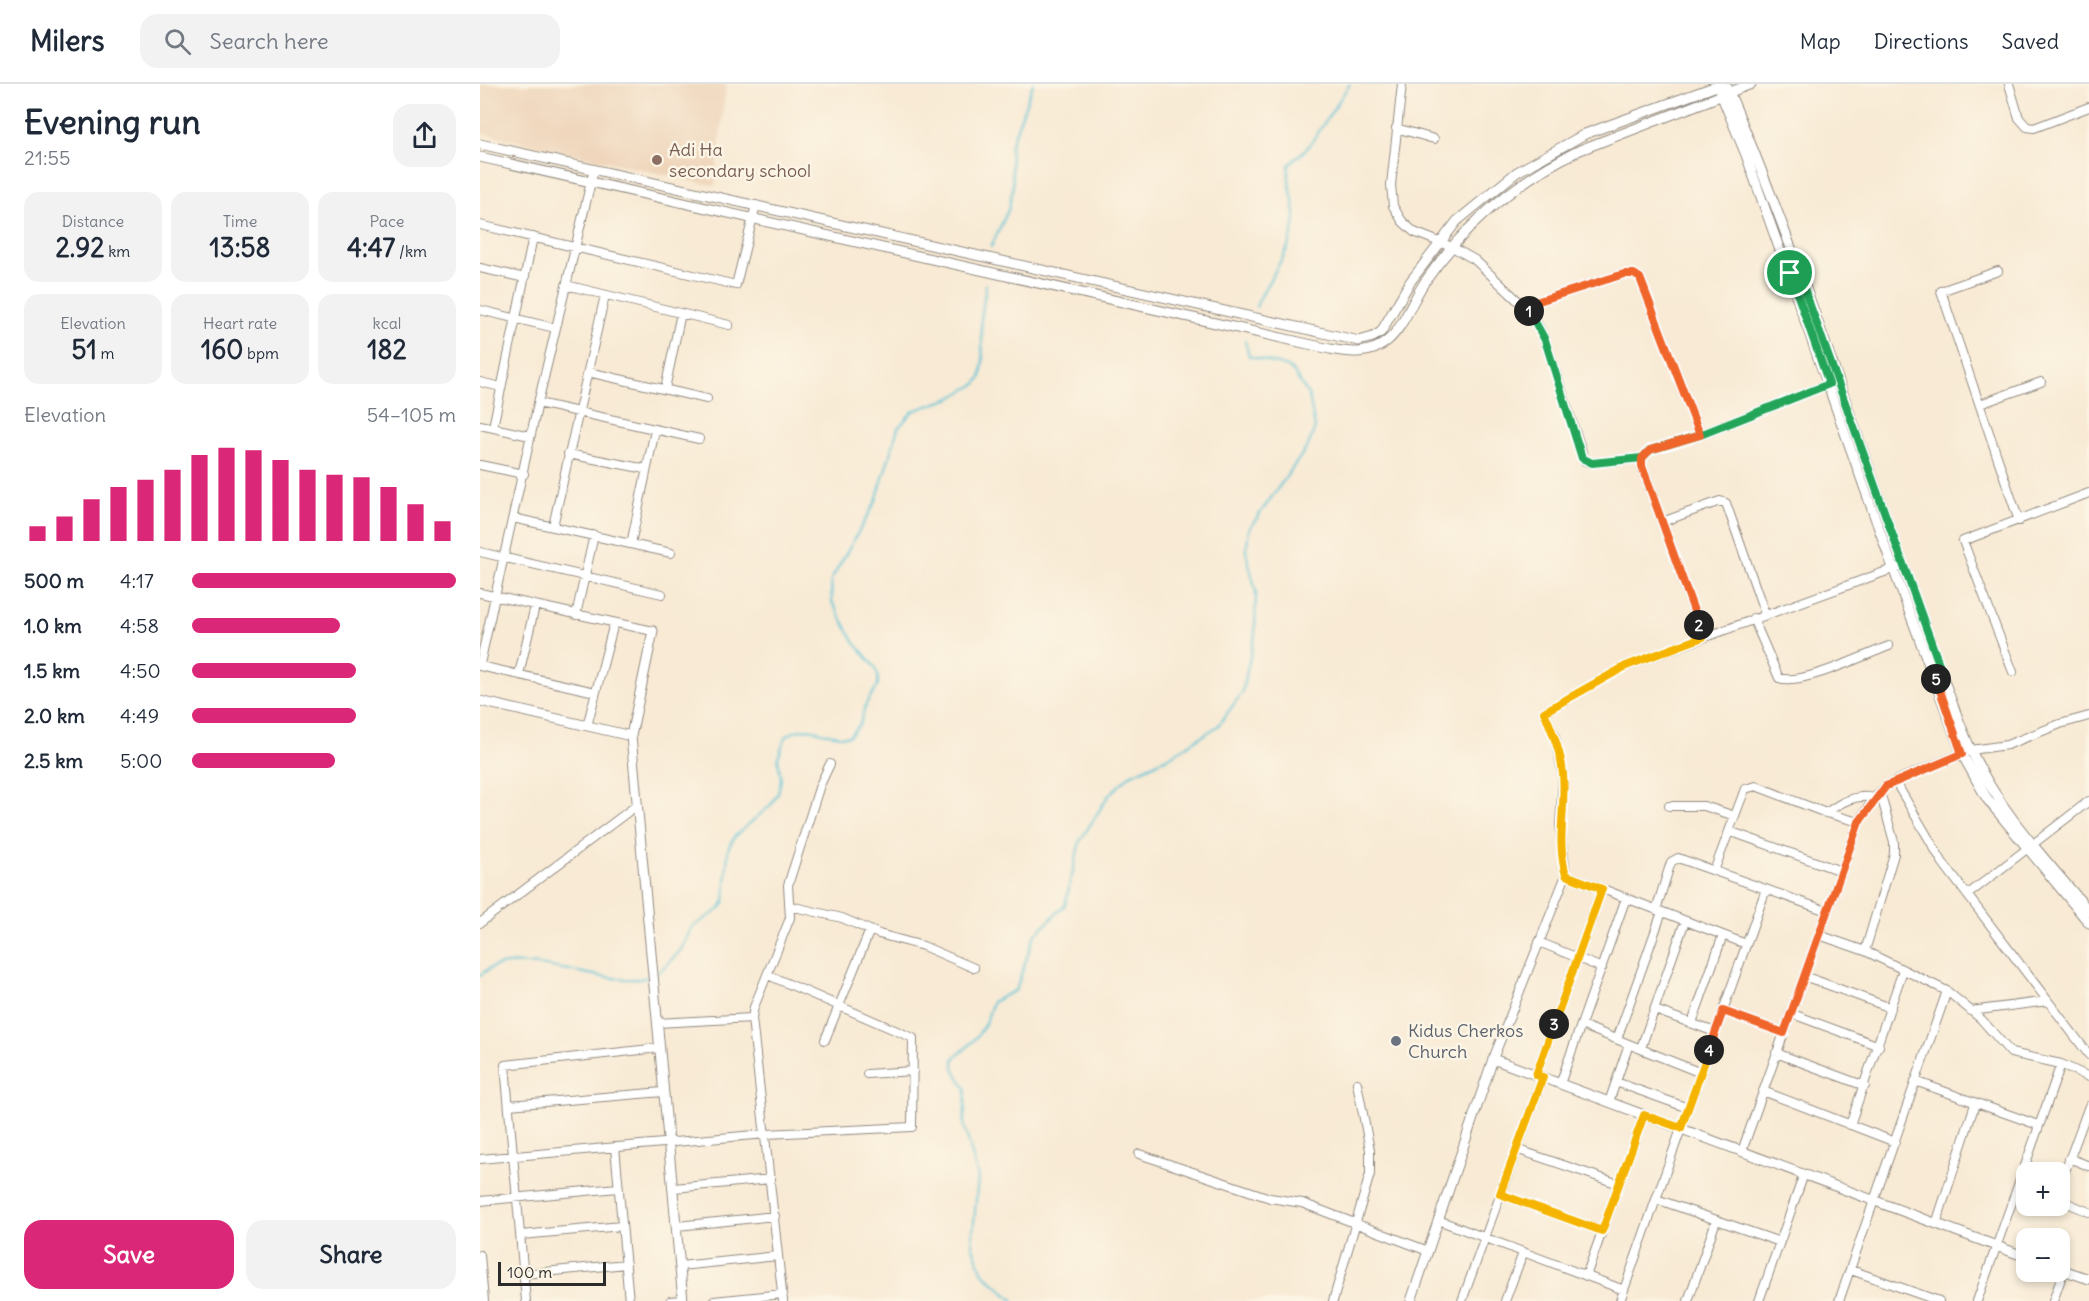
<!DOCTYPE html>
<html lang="en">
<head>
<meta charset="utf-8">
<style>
  :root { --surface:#fff; --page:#f2f2f3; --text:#1f2937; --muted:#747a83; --line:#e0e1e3; --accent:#db2777 }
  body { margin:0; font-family:Delius,sans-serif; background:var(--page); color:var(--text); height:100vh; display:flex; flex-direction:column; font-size:22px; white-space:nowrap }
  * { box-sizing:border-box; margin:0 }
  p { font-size:20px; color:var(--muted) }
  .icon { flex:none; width:33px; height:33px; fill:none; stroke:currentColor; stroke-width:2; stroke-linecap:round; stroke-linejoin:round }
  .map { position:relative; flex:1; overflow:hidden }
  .side { display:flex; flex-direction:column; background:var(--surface); width:480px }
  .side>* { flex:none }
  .fabs { position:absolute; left:1536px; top:1078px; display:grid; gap:12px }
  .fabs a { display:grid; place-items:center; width:54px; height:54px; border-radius:12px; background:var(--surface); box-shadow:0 3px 9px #0003; font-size:30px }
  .scale { position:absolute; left:18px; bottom:15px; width:108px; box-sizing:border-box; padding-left:6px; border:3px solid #2b2b2b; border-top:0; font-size:16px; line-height:21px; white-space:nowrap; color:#2b2b2b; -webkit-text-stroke:4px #fcf5e5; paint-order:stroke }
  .pin { position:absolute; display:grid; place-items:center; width:51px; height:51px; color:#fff; margin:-26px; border:3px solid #fff; border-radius:50%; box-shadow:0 2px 6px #0007 }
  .km { position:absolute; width:30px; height:30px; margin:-15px; border-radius:50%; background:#222; color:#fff; font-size:16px; line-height:30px; text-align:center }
  .round { display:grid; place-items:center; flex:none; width:63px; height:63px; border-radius:18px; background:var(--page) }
  .summary { display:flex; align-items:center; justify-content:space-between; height:102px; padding:0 24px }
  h1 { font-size:33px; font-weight:800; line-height:45px }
  .stats { display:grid; grid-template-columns:repeat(3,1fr); gap:9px; height:102px; padding:6px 24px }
  .stats div { display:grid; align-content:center; border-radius:15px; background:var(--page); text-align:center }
  .stats b { font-size:26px; font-weight:800 }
  .stats small { font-size:16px; font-weight:400 }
  .stats p { font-size:16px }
  .chart { height:168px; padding:12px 24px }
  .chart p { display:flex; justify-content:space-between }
  .chart svg { width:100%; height:108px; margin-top:6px; stroke:var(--accent); stroke-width:6 }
  .button { display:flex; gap:12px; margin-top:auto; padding:12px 24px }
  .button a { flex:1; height:69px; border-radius:18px; background:var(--accent); color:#fff; font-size:24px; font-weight:800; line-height:69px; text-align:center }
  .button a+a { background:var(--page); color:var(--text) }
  ul { padding:0 24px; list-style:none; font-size:20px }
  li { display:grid; grid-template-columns:96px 72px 1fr; align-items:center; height:45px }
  li i { height:15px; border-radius:8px; background:var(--accent) }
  header { display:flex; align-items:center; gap:36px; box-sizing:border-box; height:84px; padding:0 30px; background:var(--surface); border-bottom:2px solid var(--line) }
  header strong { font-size:28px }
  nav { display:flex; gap:33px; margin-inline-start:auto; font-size:21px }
  .search { width:420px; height:54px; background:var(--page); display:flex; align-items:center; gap:15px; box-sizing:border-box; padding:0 21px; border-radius:18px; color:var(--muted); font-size:22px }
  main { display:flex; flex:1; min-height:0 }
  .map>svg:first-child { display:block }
  .built { fill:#efd6bb }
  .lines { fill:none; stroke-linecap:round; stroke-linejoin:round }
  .stream { stroke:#59c1d6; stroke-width:2 }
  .minor-casing { stroke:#928a80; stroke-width:10 }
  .tertiary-casing { stroke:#928a80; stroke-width:11 }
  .minor { stroke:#fff; stroke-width:8 }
  .tertiary { stroke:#fff; stroke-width:9 }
  .split-1-casing { stroke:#fff; stroke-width:12 }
  .split-2-casing { stroke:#fff; stroke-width:12 }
  .split-3-casing { stroke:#fff; stroke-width:12 }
  .split-4-casing { stroke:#fff; stroke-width:12 }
  .split-5-casing { stroke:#fff; stroke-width:12 }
  .split-6-casing { stroke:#fff; stroke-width:12 }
  .split-1 { stroke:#22a559; stroke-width:8 }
  .split-2 { stroke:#f0652b; stroke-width:8 }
  .split-3 { stroke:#f5b400; stroke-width:8 }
  .split-4 { stroke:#f5b400; stroke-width:8 }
  .split-5 { stroke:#f0652b; stroke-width:8 }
  .split-6 { stroke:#22a559; stroke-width:8 }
  .education-dot { fill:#8d6e63; stroke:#fcf5e5; stroke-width:2 }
  .worship-dot { fill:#6b7280; stroke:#fcf5e5; stroke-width:2 }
  .labels { text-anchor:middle; stroke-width:5; stroke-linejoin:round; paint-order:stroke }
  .education-label { font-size:18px; fill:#785e54; stroke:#fcf5e5; text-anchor:start }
  .worship-label { font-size:18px; fill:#5b616d; stroke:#fcf5e5; text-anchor:start }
</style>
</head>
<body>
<header>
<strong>Milers</strong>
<div class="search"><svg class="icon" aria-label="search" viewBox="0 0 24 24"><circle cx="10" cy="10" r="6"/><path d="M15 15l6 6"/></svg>Search here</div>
<nav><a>Map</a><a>Directions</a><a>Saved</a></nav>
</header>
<main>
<section class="side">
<div class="summary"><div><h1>Evening run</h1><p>21:55</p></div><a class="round"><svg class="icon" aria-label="share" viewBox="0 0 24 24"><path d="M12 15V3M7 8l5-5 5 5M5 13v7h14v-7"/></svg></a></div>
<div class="stats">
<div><p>Distance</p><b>2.92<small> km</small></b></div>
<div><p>Time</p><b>13:58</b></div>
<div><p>Pace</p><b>4:47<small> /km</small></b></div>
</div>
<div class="stats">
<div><p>Elevation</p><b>51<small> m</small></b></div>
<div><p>Heart rate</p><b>160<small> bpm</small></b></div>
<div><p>kcal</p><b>182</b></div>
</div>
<div class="chart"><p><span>Elevation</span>54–105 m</p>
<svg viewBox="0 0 160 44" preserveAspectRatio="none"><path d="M5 44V38M15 44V34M25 44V27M35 44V22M45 44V19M55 44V15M65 44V9M75 44V6M85 44V7M95 44V11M105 44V15M115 44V17M125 44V18M135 44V22M145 44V29M155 44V36"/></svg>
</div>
<ul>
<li><b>500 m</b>4:17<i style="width:100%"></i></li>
<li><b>1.0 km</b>4:58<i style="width:56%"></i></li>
<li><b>1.5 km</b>4:50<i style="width:62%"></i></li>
<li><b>2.0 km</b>4:49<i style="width:62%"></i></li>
<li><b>2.5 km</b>5:00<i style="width:54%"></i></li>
</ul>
<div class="button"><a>Save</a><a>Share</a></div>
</section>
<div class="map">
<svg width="1609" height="1217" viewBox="0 0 1609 1217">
  <rect width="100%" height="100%" fill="#fcf5e5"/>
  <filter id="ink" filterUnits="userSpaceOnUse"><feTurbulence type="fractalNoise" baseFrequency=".0167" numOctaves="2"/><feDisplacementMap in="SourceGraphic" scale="12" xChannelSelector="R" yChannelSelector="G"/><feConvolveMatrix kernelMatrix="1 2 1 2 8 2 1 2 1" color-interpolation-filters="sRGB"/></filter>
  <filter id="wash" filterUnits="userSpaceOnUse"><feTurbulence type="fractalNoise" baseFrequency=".008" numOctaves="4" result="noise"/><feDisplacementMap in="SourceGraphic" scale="24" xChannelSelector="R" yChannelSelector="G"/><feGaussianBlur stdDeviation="1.35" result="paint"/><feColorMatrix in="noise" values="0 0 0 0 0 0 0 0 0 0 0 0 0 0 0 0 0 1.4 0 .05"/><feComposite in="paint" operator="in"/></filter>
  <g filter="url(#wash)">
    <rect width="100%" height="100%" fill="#f8ead4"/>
    <path class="built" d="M 0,0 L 246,0 L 235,102 L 0,49 Z"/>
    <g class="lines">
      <path class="stream" d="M 511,163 L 529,124 L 533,103 L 530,63 L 553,0
        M 776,223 C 788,192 812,170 815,135 C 816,116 806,101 809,81 L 829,62 L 870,0
        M 177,890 L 201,866 L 212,843 L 240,825 L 245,817 L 248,765 L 255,752 L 291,721 L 298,709 L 301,696 L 298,674 L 305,654 C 327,634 345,655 369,652 L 380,640 L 386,620 L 398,601 L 398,592 L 395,583 L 375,559 L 352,518 L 351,496 L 396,417 L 418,344 L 433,327 L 471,314 L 496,300 L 501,293 L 503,278 L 501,236 L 506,200
        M 0,892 C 30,858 129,906 169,893
        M 534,1217 L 503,1189 L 492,1161 L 498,1093 L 484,1041 L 486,1005 L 474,985 L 474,974 C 494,959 507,944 512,918 L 536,906 L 554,852 L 585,821 L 600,757 L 629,711 L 650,691 L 687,674 L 738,642 L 762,609 L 775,551 L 776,508 L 766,468 L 769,445 L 828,362 L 835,344 L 829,312 L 814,289 L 808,283 L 769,272 L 765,257"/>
    </g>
  </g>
  <g filter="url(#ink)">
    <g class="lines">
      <defs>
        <path id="minor" d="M 922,0 L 911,101 L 913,122 L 922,137 L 934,148 L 972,163 L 995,176 L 1053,231 L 1065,256 L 1105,377 L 1112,379 L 1162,374
          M 1529,0 L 1539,34 L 1547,43 L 1554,44 L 1609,23
          M 916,44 L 954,55
          M 0,141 L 256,201 L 276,121
          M 0,184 L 45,194
          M 1518,187 L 1461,207 L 1539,437
          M 86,201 L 249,241
          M 1043,222 L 1144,190 L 1154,190 L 1160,194 L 1220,351
          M 0,226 L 75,244
          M 108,288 L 227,315
          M 0,298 L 21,303
          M 185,305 L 201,229
          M 58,319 L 219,355
          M 1500,320 L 1561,298
          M 0,341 L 50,352
          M 13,343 L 53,153
          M 88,370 L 166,385
          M 0,381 L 44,390
          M 33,434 L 191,469
          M 1182,438 L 1240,417 L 1246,419 L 1285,530
          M 73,442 L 125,211
          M 151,460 L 175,346
          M 0,468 L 182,510
          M 0,509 L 173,547
          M 96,531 L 114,451
          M 1273,534 L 1299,594 C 1321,602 1385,571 1409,562
          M 1223,553 L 1162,382 L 1162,374 L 1170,366 L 1220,351 L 1359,296
          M 0,580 L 58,319 L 114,85
          M 0,582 L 115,608
          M 1533,588 L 1483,457 L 1609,409
          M 39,590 L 55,522
          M 107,642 L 134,539
          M 1415,697 L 1463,779 L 1609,971
          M 1189,722 L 1224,722 L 1255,732
          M 1346,729 C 1360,719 1376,709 1394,714
          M 1249,747 L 1361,787
          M 1234,787 L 1265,705 L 1276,702 L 1346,729 L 1379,738
          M 1086,791 L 1266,860
          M 1487,811 L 1609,717
          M 310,822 L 362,834 L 399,850 L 443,862 L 494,884
          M 1176,826 L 1191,778 L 1198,774 L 1347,827
          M 0,839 L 157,721
          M 1339,851 L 1385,867 L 1467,907 L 1501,935 L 1531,969 L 1581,980 L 1609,993
          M 1059,858 L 1122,884
          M 1385,867 L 1414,770 L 1414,758 L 1400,708
          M 1324,892 L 1411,924
          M 1175,926 L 1235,948
          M 1243,927 L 1304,949
          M 1491,927 L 1568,917
          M 1310,929 L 1399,962
          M 177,939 L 272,934
          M 1212,939 L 1243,851
          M 1101,941 L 1221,989
          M 1137,955 L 1182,828
          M 345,956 L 390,846
          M 1161,964 L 1205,837
          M 1296,969 L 1385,1002
          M 1013,975 L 1086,791 L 1080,742 L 1083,692 L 1075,652 L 1064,628 L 1146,582 L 1418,483
          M 387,990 L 433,987
          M 1056,991 L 1122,805
          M 1435,997 L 1558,1041
          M 1136,998 L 1208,1024
          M 1080,1000 L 1146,814
          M 1283,1007 L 1415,1058
          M 1129,1018 L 1149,960
          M 29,1021 L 183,1008
          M 1370,1041 L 1423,886
          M 135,1063 L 149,1217
          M 1036,1065 L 1139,1100
          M 1262,1067 L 1379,738 L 1394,714 L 1406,702 L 1415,697 L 1491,666 L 1527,661 L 1580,640 L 1609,632
          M 659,1070 L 790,1114 L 822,1119 L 948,1167
          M 1589,1074 L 1609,1082
          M 0,1075 L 286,1050 L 432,1043 L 433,954 L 288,891
          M 1580,1101 L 1609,1022
          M 194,1104 L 291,1095
          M 1020,1110 L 1122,1147
          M 1176,1115 L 1300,1158
          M 1580,1116 L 1609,1128
          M 0,1117 L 138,1104
          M 958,1136 L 1144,1206
          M 1456,1140 L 1495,1020
          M 197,1142 L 295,1132
          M 41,1151 L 142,1142
          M 0,1171 L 4,1217
          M 200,1182 L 298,1172
          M 1371,1186 L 1459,1217
          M 44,1190 L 146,1180
          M 1106,1192 L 1164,1031
          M 46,1217 L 25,981 L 179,964
          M 190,1217 L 203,1216
          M 234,1217 L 303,1210
          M 303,1217 L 272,934 L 274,923 L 310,834 L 308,801 L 340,701 L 350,680
          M 853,1217 L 890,1090 L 890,1066 L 877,999
          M 982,1217 L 1063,993
          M 1025,1217 L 1043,1169
          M 1140,1217 L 1286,805
          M 1208,1217 L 1236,1137
          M 1279,1217 L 1324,1090
          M 1359,1217 L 1467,907
          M 1497,1217 L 1581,980
          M 1573,1217 L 1584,1186"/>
        <path id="tertiary" d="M 1247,3 C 1320,172 1374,348 1437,520 C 1455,568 1470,619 1491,666 C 1518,726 1567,777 1609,827
          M 1240,8 L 1266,71 L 1413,484 L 1482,670 L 1507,715 L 1609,839
          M 0,60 L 879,257 L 893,253 L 901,248 L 930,198 L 977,137 L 1037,88 L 1105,50 L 1242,0
          M 0,73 L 850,265 C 870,269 891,271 907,257 C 924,243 932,217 944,199 C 985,140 1035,97 1100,66 L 1271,0
          M 173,547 L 151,652 L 203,1217
          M 0,617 L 151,652
          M 1580,1185 L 1609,1195
          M 931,1217 L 1013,975 L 1546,1173"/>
      </defs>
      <use href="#minor" class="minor-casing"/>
      <use href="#tertiary" class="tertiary-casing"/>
      <use href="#minor" class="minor"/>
      <use href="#tertiary" class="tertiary"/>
    </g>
  </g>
  <g class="lines" filter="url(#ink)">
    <defs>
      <path id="split-1" d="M 1049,227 L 1065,256 L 1102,374 L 1112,379 L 1162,374 L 1170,366 L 1220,351 L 1349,300 L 1310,189"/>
      <path id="split-2" d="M 1049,227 L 1043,222 L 1144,190 L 1154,190 L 1160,194 L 1220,351 L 1170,366 L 1162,374 L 1162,382 L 1219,541"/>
      <path id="split-3" d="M 1074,940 L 1122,805 L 1086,791 C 1076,757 1086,724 1083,690 C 1081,668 1073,648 1064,628 L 1146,582 L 1223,553 L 1219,541"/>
      <path id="split-4" d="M 1074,940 L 1056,991 L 1063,993 L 1020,1110 L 1122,1147 L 1164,1031 L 1201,1044 L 1229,966"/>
      <path id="split-5" d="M 1229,966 L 1243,927 L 1304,949 L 1379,738 L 1406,702 L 1482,670 L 1456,595"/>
      <path id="split-6" d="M 1310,189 L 1317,185 L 1463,591 L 1456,595"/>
    </defs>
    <use href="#split-1" class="split-1-casing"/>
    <use href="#split-2" class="split-2-casing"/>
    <use href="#split-3" class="split-3-casing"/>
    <use href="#split-4" class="split-4-casing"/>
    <use href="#split-5" class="split-5-casing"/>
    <use href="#split-6" class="split-6-casing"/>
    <use href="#split-1" class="split-1"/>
    <use href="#split-2" class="split-2"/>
    <use href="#split-3" class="split-3"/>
    <use href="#split-4" class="split-4"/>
    <use href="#split-5" class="split-5"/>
    <use href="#split-6" class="split-6"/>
  </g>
  <circle class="education-dot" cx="177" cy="76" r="6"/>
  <circle class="worship-dot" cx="916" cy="957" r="6"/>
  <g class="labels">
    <g class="education-label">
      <text x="189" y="72">Adi Ha<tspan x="189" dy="21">secondary school</tspan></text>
    </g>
    <g class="worship-label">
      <text x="928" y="953">Kidus Cherkos<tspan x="928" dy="21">Church</tspan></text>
    </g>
  </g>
</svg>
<div class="fabs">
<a>+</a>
<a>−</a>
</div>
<div class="scale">100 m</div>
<div class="pin" style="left:1310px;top:189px;background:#1e9e55"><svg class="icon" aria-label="arrive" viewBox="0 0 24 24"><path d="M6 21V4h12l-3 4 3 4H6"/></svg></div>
<b class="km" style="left:1049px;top:227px">1</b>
<b class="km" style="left:1219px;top:541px">2</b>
<b class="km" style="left:1074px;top:940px">3</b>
<b class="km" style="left:1229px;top:966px">4</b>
<b class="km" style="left:1456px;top:595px">5</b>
</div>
</main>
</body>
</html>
